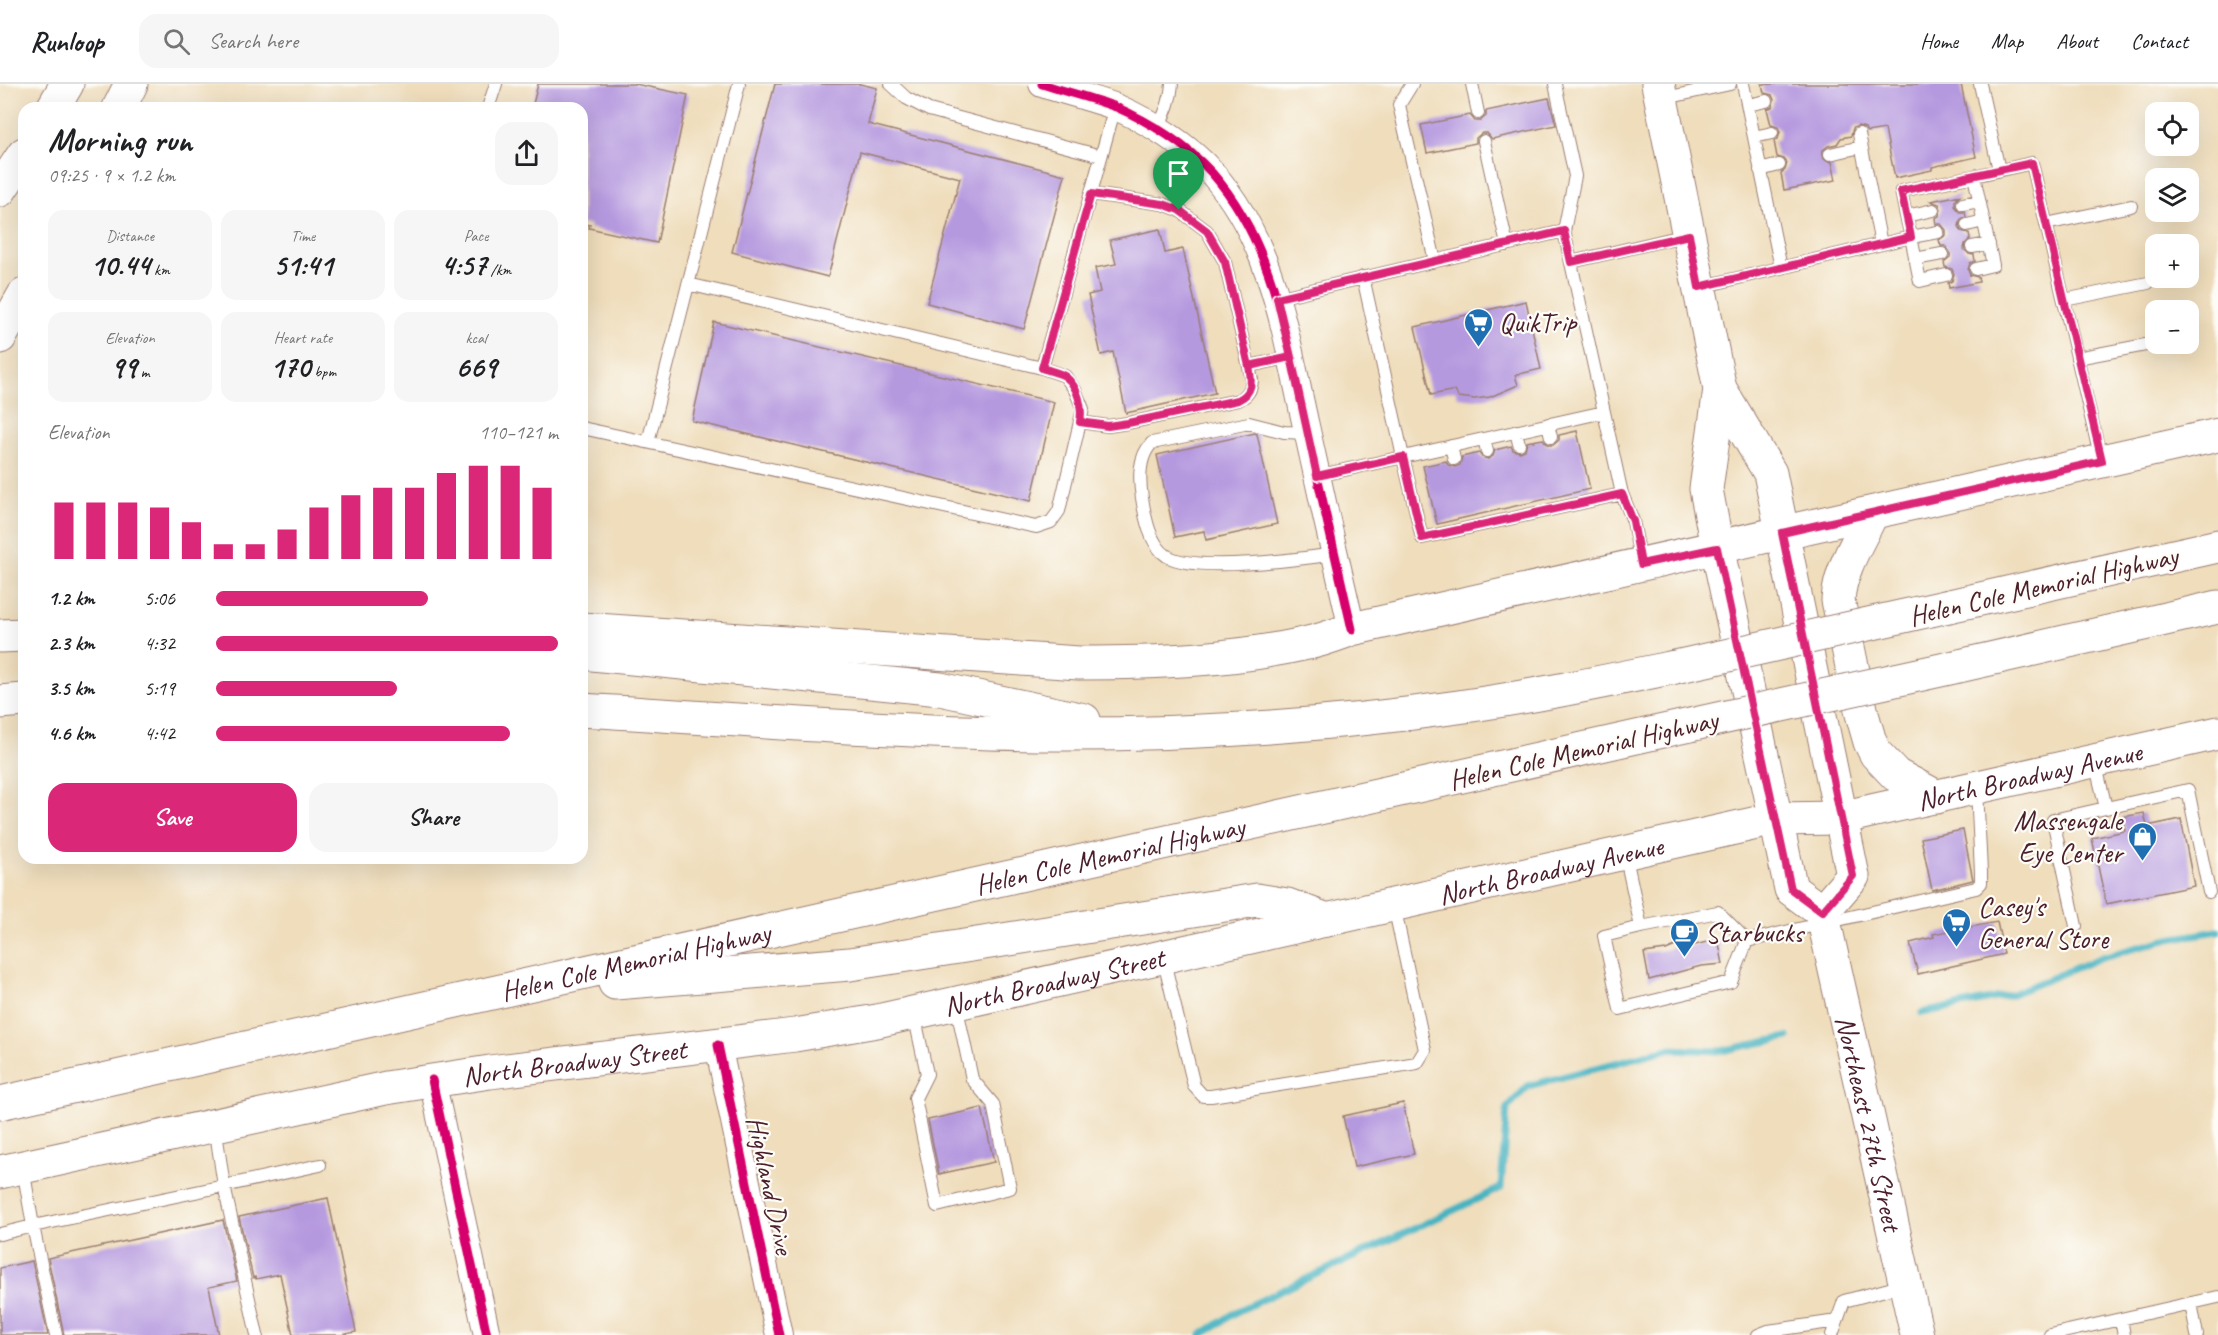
<!DOCTYPE html>
<html lang="en">
<head>
<meta charset="utf-8">
<style>
  :root { --surface:#fff; --page:#f6f6f6; --text:#202124; --muted:#757577; --line:#e0e0e0; --accent:#db2777 }
  body { margin:0; font-family:Caveat,sans-serif; background:var(--page); color:var(--text); height:100vh; display:flex; flex-direction:column; font-size:22px; white-space:nowrap }
  * { box-sizing:border-box; margin:0 }
  p { font-size:20px; color:var(--muted) }
  .icon { flex:none; width:33px; height:33px; fill:none; stroke:currentColor; stroke-width:2; stroke-linecap:round; stroke-linejoin:round }
  .map { position:relative; flex:1; overflow:hidden }
  .sheet { position:absolute; left:18px; top:18px; width:570px; height:762px; display:flex; flex-direction:column; background:var(--surface); border-radius:18px; box-shadow:0 6px 24px #0002 }
  .sheet>* { flex:none }
  .buttons { position:absolute; left:2145px; top:18px; display:grid; gap:12px }
  .buttons a { display:grid; place-items:center; width:54px; height:54px; border-radius:12px; background:var(--surface); box-shadow:0 6px 24px #0002; font-size:30px }
  .pin { position:absolute; display:grid; place-items:center; width:51px; height:51px; color:#fff; margin:-62px -26px; border-radius:50% 50% 50% 0; rotate:-45deg; box-shadow:0 0 6px #0007 }
  .pin .icon { rotate:45deg }
  .round { display:grid; place-items:center; flex:none; width:63px; height:63px; border-radius:18px; background:var(--page) }
  .summary { display:flex; align-items:center; justify-content:space-between; height:102px; padding:0 30px }
  h1 { font-size:33px; font-weight:600; line-height:45px }
  .stats { display:grid; grid-template-columns:repeat(3,1fr); gap:9px; height:102px; padding:6px 30px }
  .stats div { display:grid; align-content:center; border-radius:15px; background:var(--page); text-align:center }
  .stats b { font-size:30px; font-weight:600 }
  .stats small { font-size:16px; font-weight:400 }
  .stats p { font-size:16px }
  .chart { height:168px; padding:12px 30px }
  .chart p { display:flex; justify-content:space-between }
  .chart svg { width:100%; height:108px; margin-top:6px; stroke:var(--accent); stroke-width:6 }
  .button { display:flex; gap:12px; margin-top:auto; padding:12px 30px }
  .button a { flex:1; height:69px; border-radius:18px; background:var(--accent); color:#fff; font-size:24px; font-weight:600; line-height:69px; text-align:center }
  .button a+a { background:var(--page); color:var(--text) }
  ul { padding:0 30px; list-style:none; font-size:20px }
  li { display:grid; grid-template-columns:96px 72px 1fr; align-items:center; height:45px }
  li i { height:15px; border-radius:8px; background:var(--accent) }
  header { display:flex; align-items:center; gap:36px; box-sizing:border-box; height:84px; padding:0 30px; background:var(--surface); border-bottom:2px solid var(--line) }
  header strong { font-size:28px }
  nav { display:flex; gap:33px; margin-inline-start:auto; font-size:21px }
  .search { width:420px; height:54px; background:var(--page); display:flex; align-items:center; gap:15px; box-sizing:border-box; padding:0 21px; border-radius:18px; color:var(--muted); font-size:22px }
  .map>svg:first-child { display:block }
  .lines { fill:none; stroke-linecap:round; stroke-linejoin:round }
  .stream { stroke:#46b3c1; stroke-width:7 }
  .building { fill:#b599df }
  .service-casing { stroke:#9c7e73; stroke-width:14 }
  .minor-casing { stroke:#9c7e73; stroke-width:28 }
  .secondary-casing { stroke:#9c7e73; stroke-width:35 }
  .motorway-casing { stroke:#9c7e73; stroke-width:35 }
  .service { stroke:#fff; stroke-width:12 }
  .minor { stroke:#fff; stroke-width:26 }
  .secondary { stroke:#fff; stroke-width:33 }
  .motorway { stroke:#fff; stroke-width:33 }
  .motorway-bridge-casing { stroke:#9c7e73; stroke-width:35; stroke-linecap:butt }
  .motorway-bridge { stroke:#fff; stroke-width:33 }
  .cycleway-casing { stroke:#fdfcf7; stroke-width:13 }
  .cycleway { stroke:#d6006c; stroke-width:9 }
  .route-casing { stroke:#fff; stroke-width:12 }
  .route { stroke:#db2777; stroke-width:8 }
  .labels { text-anchor:middle; stroke-width:4.5; stroke-linejoin:round; paint-order:stroke }
  .poi-label { font-size:28px; fill:#4a1f2b; stroke:#fdfcf7; text-anchor:start }
  .street-label { font-size:28px; fill:#4a1f2b; stroke:#fdfcf7 }
</style>
</head>
<body>
<header>
<strong>Runloop</strong>
<div class="search"><svg class="icon" aria-label="search" viewBox="0 0 24 24"><circle cx="10" cy="10" r="6"/><path d="M15 15l6 6"/></svg>Search here</div>
<nav><a>Home</a><a>Map</a><a>About</a><a>Contact</a></nav>
</header>
<div class="map">
<svg width="2218" height="1251" viewBox="0 0 2218 1251">
  <rect width="100%" height="100%" fill="#fdfcf7"/>
  <filter id="ink" filterUnits="userSpaceOnUse"><feTurbulence type="fractalNoise" baseFrequency=".0167" numOctaves="2"/><feDisplacementMap in="SourceGraphic" scale="12" xChannelSelector="R" yChannelSelector="G"/><feConvolveMatrix kernelMatrix="1 2 1 2 8 2 1 2 1" color-interpolation-filters="sRGB"/></filter>
  <filter id="wash" filterUnits="userSpaceOnUse"><feTurbulence type="fractalNoise" baseFrequency=".008" numOctaves="4" result="noise"/><feDisplacementMap in="SourceGraphic" scale="24" xChannelSelector="R" yChannelSelector="G"/><feGaussianBlur stdDeviation="1.35" result="paint"/><feColorMatrix in="noise" values="0 0 0 0 0 0 0 0 0 0 0 0 0 0 0 0 0 1.4 0 .05"/><feComposite in="paint" operator="in"/></filter>
  <g filter="url(#wash)">
    <rect width="100%" height="100%" fill="#efddbb"/>
    <g class="lines">
      <path class="stream" d="M 1922,929 L 2010,911 L 2102,873 L 2169,855 L 2218,847
        M 1201,1251 L 1238,1227 L 1501,1104 L 1507,1024 L 1528,1002 L 1668,965 L 1721,967 L 1788,953"/>
    </g>
    <g id="blocks">
      <path class="building" d="M 538,0 L 635,0 L 688,11 L 657,159 L 589,144 L 590,141 L 582,140 L 582,24 L 532,24 Z
        M 775,0 L 860,0 L 877,4 L 868,40 L 1065,91 L 1024,245 L 927,219 L 960,94 L 860,68 L 828,193 L 732,168 Z
        M 1762,0 L 1961,0 L 1976,73 L 1932,83 L 1932,86 L 1895,94 L 1885,45 L 1867,48 L 1865,44 L 1858,42 L 1853,44 L 1851,52 L 1841,54 L 1837,60 L 1828,62 L 1822,67 L 1824,75 L 1832,78 L 1836,96 L 1784,106 L 1781,89 L 1785,86 L 1787,79 L 1784,75 L 1777,73 L 1774,57 L 1778,55 L 1780,48 L 1778,43 L 1771,41 L 1767,25 L 1772,23 L 1774,16 L 1772,11 L 1764,9 Z
        M 1549,14 L 1556,41 L 1492,55 L 1487,49 L 1482,49 L 1476,54 L 1476,59 L 1427,69 L 1421,41 L 1470,31 L 1475,37 L 1480,37 L 1486,32 L 1486,27 Z
        M 1961,111 L 1955,117 L 1955,122 L 1960,128 L 1965,128 L 1966,133 L 1961,135 L 1959,142 L 1961,147 L 1969,149 L 1970,155 L 1965,160 L 1964,165 L 1969,170 L 1974,171 L 1975,177 L 1970,179 L 1968,186 L 1970,191 L 1978,193 L 1979,198 L 1949,204 L 1948,199 L 1952,197 L 1954,190 L 1952,185 L 1945,183 L 1944,178 L 1950,173 L 1950,168 L 1945,162 L 1941,162 L 1939,156 L 1946,151 L 1946,146 L 1941,140 L 1936,140 L 1935,134 L 1939,132 L 1941,125 L 1939,120 L 1931,117 Z
        M 1160,145 L 1165,169 L 1183,165 L 1215,309 L 1126,329 L 1113,268 L 1101,271 L 1088,211 L 1100,208 L 1095,184 L 1116,180 L 1110,156 Z
        M 1526,217 L 1541,285 L 1515,291 L 1518,301 L 1490,313 L 1475,315 L 1458,313 L 1455,306 L 1431,311 L 1415,243 Z
        M 714,238 L 1054,318 L 1031,417 L 692,337 Z
        M 1577,347 L 1590,405 L 1437,440 L 1423,382 L 1446,377 L 1448,381 L 1455,383 L 1460,381 L 1462,373 L 1479,369 L 1482,373 L 1488,375 L 1493,372 L 1495,366 L 1511,362 L 1513,366 L 1520,368 L 1525,366 L 1527,358 L 1543,355 L 1548,361 L 1553,361 L 1559,356 L 1559,351 Z
        M 1255,349 L 1257,350 L 1277,440 L 1206,456 L 1204,447 L 1175,453 L 1157,371 Z
        M 2144,729 L 2147,742 L 2181,735 L 2194,802 L 2106,820 L 2092,754 L 2125,747 L 2122,733 Z
        M 1963,746 L 1973,796 L 1932,806 L 1921,754 Z
        M 1997,838 L 2004,870 L 1918,890 L 1910,859 L 1934,853 L 1933,850 Z
        M 1718,855 L 1723,880 L 1701,882 L 1649,896 L 1644,869 L 1666,866 L 1685,858 L 1688,863 Z
        M 1403,1019 L 1414,1070 L 1354,1083 L 1343,1032 Z
        M 982,1024 L 994,1078 L 939,1090 L 928,1036 Z
        M 328,1114 L 356,1248 L 341,1251 L 293,1251 L 280,1190 L 256,1195 L 255,1193 L 253,1194 L 239,1133 Z
        M 223,1136 L 237,1197 L 209,1203 L 219,1251 L 64,1251 L 48,1174 Z
        M 32,1177 L 48,1251 L 0,1251 L 0,1184 Z"/>
    </g>
  </g>
  <g filter="url(#ink)">
    <use href="#blocks" fill-opacity="0" stroke="#9c7e73" stroke-width="1.5"/>
    <g class="lines">
      <defs>
        <path id="service" d="M 891,0 L 906,14 L 929,26 L 1101,72
          M 1412,0 L 1399,21 L 1435,177
          M 1472,0 L 1478,29
          M 1555,0 L 1575,92 L 1564,147
          M 1743,0 L 1781,184
          M 1980,0 L 1999,86
          M 1661,15 L 1730,0
          M 1748,21 L 1766,17
          M 488,24 L 496,0
          M 1157,45 C 1165,31 1171,17 1172,0
          M 1859,50 L 1881,160
          M 1754,53 L 1772,49
          M 1484,57 L 1507,161
          M 1830,70 L 1861,63
          M 1760,86 L 1779,81
          M 1974,92 L 2032,79 L 2101,376
          M 1963,120 L 1979,117
          M 1906,132 L 1901,107 L 1974,92 L 1993,181 L 1976,185
          M 2046,140 L 2131,122
          M 1967,141 L 1984,137
          M 1938,148 L 1911,153 L 1920,197 L 1946,191
          M 1972,163 L 1989,160
          M 1915,175 L 1942,170
          M 1571,178 L 1687,151
          M 1700,203 L 1911,153 L 1906,132 L 1933,126
          M 1277,214 L 1564,147 L 1604,328
          M 2064,216 L 2148,199
          M 2077,274 L 2156,259
          M 1249,282 L 1291,273
          M 1042,284 L 1115,23
          M 1080,338 L 1108,342 L 1128,339 L 1238,316 C 1247,312 1251,307 1252,296 L 1225,178 L 1207,147 L 1179,126 L 1163,120 L 1091,110
          M 1548,340 L 1551,353
          M 582,344 L 1036,443 L 1051,438 L 1059,427 L 1083,325 L 1075,306 L 1065,292 L 1042,284 L 688,200
          M 1516,347 L 1519,360
          M 1307,349 L 1284,348 L 1249,339 L 1152,359 C 1138,373 1139,395 1142,414 C 1145,433 1150,461 1167,472 C 1196,489 1300,475 1335,470
          M 1484,355 L 1487,367
          M 648,358 L 739,0
          M 1451,362 L 1454,375
          M 1317,392 L 1403,373 L 1363,193
          M 1622,410 L 1604,328 L 1403,373 L 1422,454 L 1622,410 L 1633,437 L 1641,479
          M 2095,678 L 2106,724 L 2188,706 L 2209,808
          M 1625,769 L 1641,843 L 1718,828 L 1747,857 L 1976,804 L 1981,799 L 1981,788 L 1977,705
          M 2076,842 L 2053,736 L 2106,724
          M 1641,843 L 1604,852 L 1620,925 L 1731,898 L 1747,857
          M 1163,873 L 1194,1002 L 1203,1012 L 1211,1012 L 1417,979 L 1425,966 L 1394,822
          M 914,930 L 927,990 L 915,1014 L 937,1122 L 1010,1104 L 993,1020 L 972,995 L 956,920
          M 23,1084 L 33,1142 L 224,1102 L 215,1042
          M 0,1150 L 33,1142 L 56,1251
          M 2191,1219 L 2197,1251
          M 2121,1235 L 2124,1251
          M 257,1251 L 224,1102 L 320,1081
          M 1758,1251 L 1768,1247 L 1837,1237
          M 1832,1251 L 1844,1217 L 1904,1201
          M 2050,1251 L 2218,1213"/>
        <path id="minor" d="M 1042,0 C 1066,8 1092,14 1116,23 C 1150,38 1187,61 1212,89 C 1274,159 1286,254 1306,342 C 1321,410 1336,477 1352,545
          M 718,961 L 779,1251
          M 432,996 L 487,1251"/>
        <g id="secondary">
          <path d="M 1658,0 L 1720,305 L 1770,389 L 1853,792 L 1822,828"/>
          <path id="s1" d="M 1720,305 L 1706,405 L 1717,463 L 1791,805 L 1822,828 L 1917,1251"/>
          <path d="M 1872,429 C 1859,457 1840,485 1838,516 L 1862,630 L 1870,658 L 1876,670 L 1896,691 L 1937,713"/>
          <path d="M 582,545 L 1079,579 C 1156,579 1233,576 1308,559 C 1323,556 1338,550 1352,545 L 2218,351"/>
          <path d="M 0,552 L 24,551"/>
          <path id="s2" d="M 0,1088 L 386,1004 L 490,988 L 795,951 L 877,937 L 1775,735 L 1840,734 L 2218,649"/>
        </g>
        <g id="motorway">
          <path d="M 53,24 L 67,0"/>
          <path d="M 119,24 L 131,0"/>
          <path d="M 0,106 L 24,70"/>
          <path d="M 0,253 L 24,211"/>
          <path d="M 1949,522 L 2218,462"/>
          <path d="M 582,569 L 940,605 L 1084,636"/>
          <path d="M 1959,582 L 2218,523"/>
          <path d="M 0,618 L 24,616"/>
          <path d="M 582,626 C 734,635 887,648 1039,650 C 1177,651 1321,643 1458,623 C 1530,613 1602,598 1675,583"/>
          <path d="M 615,899 L 850,880 L 1257,816 L 1287,821 L 1327,836"/>
          <path id="s3" d="M 0,1019 L 1690,641"/>
        </g>
      </defs>
      <use href="#service" class="service-casing"/>
      <use href="#minor" class="minor-casing"/>
      <use href="#secondary" class="secondary-casing"/>
      <use href="#motorway" class="motorway-casing"/>
      <use href="#service" class="service"/>
      <use href="#minor" class="minor"/>
      <use href="#secondary" class="secondary"/>
      <use href="#motorway" class="motorway"/>
      <defs>
        <path id="motorway-bridge" d="M 1675,583 L 1949,522
          M 1690,641 L 1959,582"/>
      </defs>
      <use href="#motorway-bridge" class="motorway-bridge-casing"/>
      <use href="#motorway-bridge" class="motorway-bridge"/>
      <defs>
        <path id="cycleway" d="M 1042,0 C 1066,8 1092,14 1116,23 C 1150,38 1187,61 1212,89 C 1274,159 1286,254 1306,342 C 1321,410 1336,477 1352,545
          M 718,961 L 779,1251
          M 432,996 L 487,1251"/>
      </defs>
      <use href="#cycleway" class="cycleway-casing"/>
      <use href="#cycleway" class="cycleway"/>
    </g>
  </g>
  <g class="lines" filter="url(#ink)">
    <defs>
      <path id="route" d="M 1179,126 L 1207,147 L 1225,178 L 1249,282 L 1291,273 L 1317,392 L 1403,373 L 1422,454 L 1622,410 L 1633,437 L 1641,480 L 1717,464 L 1791,805 L 1822,828 L 1853,792 L 1782,449 L 2102,377 L 2032,79 L 1901,107 L 1911,153 L 1699,203 L 1689,151 L 1571,178 L 1564,147 L 1277,214 L 1291,273 L 1249,282 C 1252,298 1253,309 1238,316 L 1128,339 L 1108,342 L 1080,338 C 1083,323 1078,303 1066,293 C 1060,288 1049,287 1042,284 L 1091,110 L 1163,120 L 1179,126"/>
    </defs>
    <use href="#route" class="route-casing"/>
    <use href="#route" class="route"/>
  </g>
  <defs>
    <symbol id="supermarket-pin" viewBox="-11 -11 22 30"><path d="M0 17L-7.5 6A9.5 9.5 0 1 1 7.5 6Z" fill="#1f6fb2" stroke="#fdfcf7"/><path d="M-6-5.5h2.5l.6 2H6L4.5 2H-2.5L-4.4-4H-6ZM-1.5 3.2a1.3 1.3 0 1 0 .1 0ZM3 3.2a1.3 1.3 0 1 0 .1 0Z" fill="#fff"/></symbol>
    <symbol id="shop-pin" viewBox="-11 -11 22 30"><path d="M0 17L-7.5 6A9.5 9.5 0 1 1 7.5 6Z" fill="#1f6fb2" stroke="#fdfcf7"/><path d="M-5-2.5h2.3a2.7 3.5 0 0 1 5.4 0H5L5.5 6h-11ZM-1.5-2.5h3a1.5 2.3 0 0 0-3 0Z" fill="#fff"/></symbol>
    <symbol id="cafe-pin" viewBox="-11 -11 22 30"><path d="M0 17L-7.5 6A9.5 9.5 0 1 1 7.5 6Z" fill="#1f6fb2" stroke="#fdfcf7"/><path d="M-5.5-4.5H6V0H3Q3 3.5 0 3.5H-2.5Q-5.5 3.5-5.5 0ZM3-3.2v2h1.7v-2ZM-6 4.5H4V6H-6Z" fill="#fff"/></symbol>
  </defs>
  <g fill-rule="evenodd">
    <use href="#supermarket-pin" x="1462" y="222" width="33" height="45"/>
    <use href="#shop-pin" x="2126" y="736" width="33" height="45"/>
    <use href="#supermarket-pin" x="1940" y="822" width="33" height="45"/>
    <use href="#cafe-pin" x="1668" y="832" width="33" height="45"/>
  </g>
  <g class="labels">
    <g class="poi-label">
      <text x="1499" y="248">QuikTrip</text>
      <text x="2122" y="746" text-anchor="end">Massengale<tspan x="2122" dy="32">Eye Center</tspan></text>
      <text x="1978" y="832">Casey's<tspan x="1978" dy="32">General Store</tspan></text>
      <text x="1705" y="858">Starbucks</text>
    </g>
    <g class="street-label">
      <text transform="translate(2043 501) rotate(-13)" y="10">Helen Cole Memorial Highway</text>
      <text transform="translate(1583 665) rotate(-13)" y="10">Helen Cole Memorial Highway</text>
      <text dy="10" stroke="none"><textPath href="#s2" startOffset="2070">North Broadway Avenue</textPath></text>
      <text dy="10" stroke="none"><textPath href="#s3" startOffset="1137">Helen Cole Memorial Highway</textPath></text>
      <text dy="10" stroke="none"><textPath href="#s2" startOffset="1581">North Broadway Avenue</textPath></text>
      <text dy="10" stroke="none"><textPath href="#s3" startOffset="651">Helen Cole Memorial Highway</textPath></text>
      <text dy="10" stroke="none"><textPath href="#s2" startOffset="1072">North Broadway Street</textPath></text>
      <text dy="10" stroke="none"><textPath href="#s2" startOffset="585">North Broadway Street</textPath></text>
      <text dy="10" stroke="none"><textPath href="#s1" startOffset="765">Northeast 27th Street</textPath></text>
      <text transform="translate(771 1101) rotate(78)" y="10">Highland Drive</text>
    </g>
  </g>
</svg>
<div class="buttons">
<a><svg class="icon" aria-label="locate" viewBox="0 0 24 24"><circle cx="12" cy="12" r="6"/><path d="M12 2v4M12 18v4M2 12h4M18 12h4"/></svg></a>
<a><svg class="icon" aria-label="layers" viewBox="0 0 24 24"><path d="M12 4l9 5-9 5-9-5zM3 14l9 5 9-5"/></svg></a>
<a>+</a>
<a>−</a>
</div>
<div class="pin" style="left:1179px;top:126px;background:#1e9e55"><svg class="icon" aria-label="arrive" viewBox="0 0 24 24"><path d="M6 21V4h12l-3 4 3 4H6"/></svg></div>
<section class="sheet">
<div class="summary"><div><h1>Morning run</h1><p>09:25 · 9 × 1.2 km</p></div><a class="round"><svg class="icon" aria-label="share" viewBox="0 0 24 24"><path d="M12 15V3M7 8l5-5 5 5M5 13v7h14v-7"/></svg></a></div>
<div class="stats">
<div><p>Distance</p><b>10.44<small> km</small></b></div>
<div><p>Time</p><b>51:41</b></div>
<div><p>Pace</p><b>4:57<small> /km</small></b></div>
</div>
<div class="stats">
<div><p>Elevation</p><b>99<small> m</small></b></div>
<div><p>Heart rate</p><b>170<small> bpm</small></b></div>
<div><p>kcal</p><b>669</b></div>
</div>
<div class="chart"><p><span>Elevation</span>110–121 m</p>
<svg viewBox="0 0 160 44" preserveAspectRatio="none"><path d="M5 44V21M15 44V21M25 44V21M35 44V23M45 44V29M55 44V38M65 44V38M75 44V32M85 44V23M95 44V18M105 44V15M115 44V15M125 44V9M135 44V6M145 44V6M155 44V15"/></svg>
</div>
<ul>
<li><b>1.2 km</b>5:06<i style="width:62%"></i></li>
<li><b>2.3 km</b>4:32<i style="width:100%"></i></li>
<li><b>3.5 km</b>5:19<i style="width:53%"></i></li>
<li><b>4.6 km</b>4:42<i style="width:86%"></i></li>
</ul>
<div class="button"><a>Save</a><a>Share</a></div>
</section>
</div>
</body>
</html>
